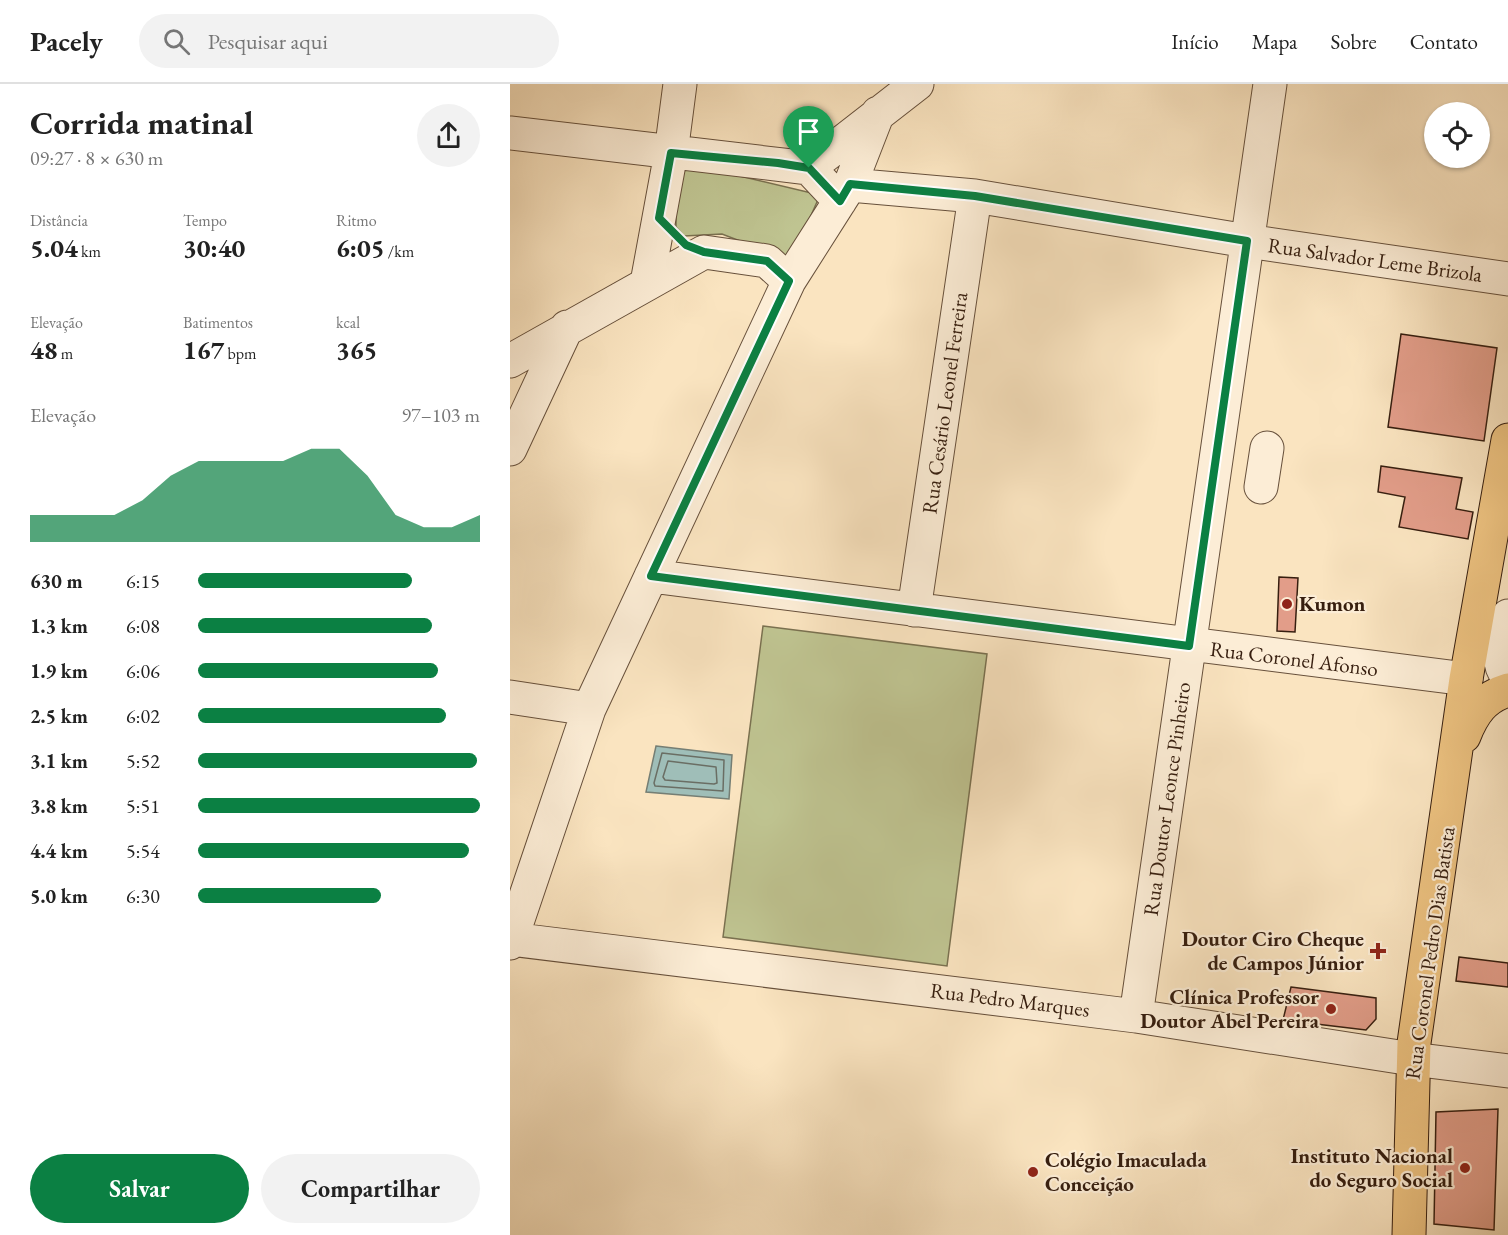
<!DOCTYPE html>
<html lang="pt">
<head>
<meta charset="utf-8">
<style>
  :root { --surface:#fff; --page:#f2f2f2; --text:#222; --muted:#767676; --line:#e0e0e0; --accent:#0b8043 }
  body { margin:0; font-family:"EB Garamond",serif; background:var(--page); color:var(--text); height:100vh; display:flex; flex-direction:column; font-size:22px; white-space:nowrap }
  * { box-sizing:border-box; margin:0 }
  p { font-size:20px; color:var(--muted) }
  .icon { flex:none; width:33px; height:33px; fill:none; stroke:currentColor; stroke-width:2; stroke-linecap:round; stroke-linejoin:round }
  .map { position:relative; flex:1; overflow:hidden }
  .sheet { display:flex; flex-direction:column; background:var(--surface); width:510px }
  .sheet>* { flex:none }
  .controls { position:absolute; left:914px; top:18px; display:grid; gap:12px }
  .controls a { display:grid; place-items:center; width:66px; height:66px; border-radius:50%; background:var(--surface); box-shadow:0 2px 4px #0004; font-size:30px }
  .pin { position:absolute; display:grid; place-items:center; width:51px; height:51px; color:#fff; margin:-62px -26px; border-radius:50% 50% 50% 0; rotate:-45deg; box-shadow:0 0 6px #0007 }
  .pin .icon { rotate:45deg }
  .round { display:grid; place-items:center; flex:none; width:63px; height:63px; border-radius:32px; background:var(--page) }
  .headline { display:flex; align-items:center; justify-content:space-between; height:102px; padding:0 30px }
  h1 { font-size:33px; font-weight:700; line-height:45px }
  .metrics { display:grid; grid-template-columns:repeat(3,1fr); gap:9px; height:102px; padding:6px 30px }
  .metrics div { display:grid; align-content:center }
  .metrics b { font-size:26px; font-weight:700 }
  .metrics small { font-size:16px; font-weight:400 }
  .metrics p { font-size:16px }
  .chart { height:168px; padding:12px 30px }
  .chart p { display:flex; justify-content:space-between }
  .chart svg { width:100%; height:108px; margin-top:6px; fill:var(--accent); opacity:.7 }
  .cta { display:flex; gap:12px; margin-top:auto; padding:12px 30px }
  .cta a { flex:1; height:69px; border-radius:36px; background:var(--accent); color:#fff; font-size:24px; font-weight:700; line-height:69px; text-align:center }
  .cta a+a { background:var(--page); color:var(--text) }
  ul { padding:0 30px; list-style:none; font-size:20px }
  li { display:grid; grid-template-columns:96px 72px 1fr; align-items:center; height:45px }
  li i { height:15px; border-radius:8px; background:var(--accent) }
  header { display:flex; align-items:center; gap:36px; box-sizing:border-box; height:84px; padding:0 30px; background:var(--surface); border-bottom:2px solid var(--line) }
  header strong { font-size:28px }
  nav { display:flex; gap:33px; margin-inline-start:auto; font-size:21px }
  .search { width:420px; height:54px; background:var(--page); display:flex; align-items:center; gap:15px; box-sizing:border-box; padding:0 21px; border-radius:33px; color:var(--muted); font-size:22px }
  main { display:flex; flex:1; min-height:0 }
  .map>svg:first-child { display:block }
  .green { fill:#bfc491; stroke:#7a7150; stroke-width:1.5 }
  .water { fill:#9fbeb8; stroke:#757e74; stroke-width:1.5 }
  .lines { fill:none; stroke-linecap:round; stroke-linejoin:round }
  .shore { stroke:#6a6e64; stroke-width:1.5 }
  .building { fill:#e29d89; stroke:#361e0f; stroke-width:1.5 }
  .minor-casing { stroke:#67503b; stroke-width:35 }
  .major-casing { stroke:#361e0f; stroke-width:35 }
  .minor { stroke:#fcedd6; stroke-width:33 }
  .major { stroke:#edc280; stroke-width:33 }
  .route-casing { stroke:#fff; stroke-width:12 }
  .route { stroke:#0b8043; stroke-width:8 }
  .poi-dot { fill:#8f2418; stroke:#fcedd6; stroke-width:2 }
  .labels { text-anchor:middle; stroke-width:4.5; stroke-linejoin:round; paint-order:stroke }
  .street-label { font-size:21px; fill:#361e0f; stroke:#fcedd6 }
  .poi-label { font-size:21px; font-weight:bold; fill:#361e0f; stroke:#fcedd6; text-anchor:end }
</style>
</head>
<body>
<header>
<strong>Pacely</strong>
<div class="search"><svg class="icon" aria-label="search" viewBox="0 0 24 24"><circle cx="10" cy="10" r="6"/><path d="M15 15l6 6"/></svg>Pesquisar aqui</div>
<nav><a>Início</a><a>Mapa</a><a>Sobre</a><a>Contato</a></nav>
</header>
<main>
<section class="sheet">
<div class="headline"><div><h1>Corrida matinal</h1><p>09:27 · 8 × 630 m</p></div><a class="round"><svg class="icon" aria-label="share" viewBox="0 0 24 24"><path d="M12 15V3M7 8l5-5 5 5M5 13v7h14v-7"/></svg></a></div>
<div class="metrics">
<div><p>Distância</p><b>5.04<small> km</small></b></div>
<div><p>Tempo</p><b>30:40</b></div>
<div><p>Ritmo</p><b>6:05<small> /km</small></b></div>
</div>
<div class="metrics">
<div><p>Elevação</p><b>48<small> m</small></b></div>
<div><p>Batimentos</p><b>167<small> bpm</small></b></div>
<div><p>kcal</p><b>365</b></div>
</div>
<div class="chart"><p><span>Elevação</span>97–103 m</p>
<svg viewBox="0 0 160 44" preserveAspectRatio="none"><path d="M0 44V33L10 33L20 33L30 33L40 27L50 17L60 11L70 11L80 11L90 11L100 6L110 6L120 17L130 33L140 38L150 38L160 33V44z"/></svg>
</div>
<ul>
<li><b>630 m</b>6:15<i style="width:76%"></i></li>
<li><b>1.3 km</b>6:08<i style="width:83%"></i></li>
<li><b>1.9 km</b>6:06<i style="width:85%"></i></li>
<li><b>2.5 km</b>6:02<i style="width:88%"></i></li>
<li><b>3.1 km</b>5:52<i style="width:99%"></i></li>
<li><b>3.8 km</b>5:51<i style="width:100%"></i></li>
<li><b>4.4 km</b>5:54<i style="width:96%"></i></li>
<li><b>5.0 km</b>6:30<i style="width:65%"></i></li>
</ul>
<div class="cta"><a>Salvar</a><a>Compartilhar</a></div>
</section>
<div class="map">
<svg width="998" height="1151" viewBox="0 0 998 1151">
  <rect width="100%" height="100%" fill="#fae4c0"/>
  <filter id="stains"><feTurbulence type="fractalNoise" baseFrequency=".00333" numOctaves="4"/><feColorMatrix values="0 0 0 0 .2 0 0 0 0 .09 0 0 0 0 .02 0 0 0 .5 -.17"/></filter>
  <radialGradient id="worn" r=".72"><stop offset=".6" stop-color="#630" stop-opacity="0"/><stop offset="1" stop-color="#630" stop-opacity=".3"/></radialGradient>
  <path class="green" d="M 166,77 L 310,111 L 278,184 L 230,157 L 212,150 L 174,152 L 166,143 Z
    M 253,542 L 477,570 L 437,882 L 213,853 Z"/>
  <path class="water" d="M 146,662 L 222,671 L 219,715 L 136,708 Z"/>
  <g class="lines">
    <path class="shore" d="M 152,669 L 214,676 L 213,707 L 145,702 L 144,699 Z
      M 158,677 L 206,683 L 207,699 L 204,700 L 155,696 L 153,693 Z"/>
  </g>
  <path class="building" d="M 891,250 L 987,264 L 974,357 L 878,343 Z
    M 871,382 L 952,394 L 946,425 L 963,428 L 958,455 L 889,443 L 895,413 L 868,408 Z
    M 769,493 L 788,494 L 785,548 L 767,547 Z
    M 949,873 L 998,879 L 998,903 L 946,897 Z
    M 781,903 L 866,914 L 866,935 L 856,946 L 773,936 Z
    M 988,1025 L 984,1146 L 924,1140 L 926,1028 Z"/>
  <g class="lines">
    <defs>
      <path id="minor" d="M 0,49 L 299,84 L 330,117
        M 299,84 L 407,0
        M 340,101 L 465,112 L 737,157 L 998,195
        M 137,199 L 161,69 L 170,0
        M 0,277 L 194,168 L 257,177 L 279,197
        M 0,365 L 57,243
        M 751,403 L 757,364
        M 141,492 L 956,595
        M 404,526 L 465,112
        M 998,532 C 994,552 983,576 998,593
        M 0,613 L 79,625
        M 0,855 L 626,932 L 902,975 L 998,987
        M 0,859 L 79,625 L 279,197 L 340,101 L 368,29
        M 626,932 L 760,0"/>
      <path id="major" d="M 954,652 C 963,629 974,613 998,606
        M 899,1151 L 904,959 L 956,595 L 998,356"/>
    </defs>
    <use href="#minor" class="minor-casing"/>
    <use href="#major" class="major-casing"/>
    <use href="#minor" class="minor"/>
    <use href="#major" class="major"/>
  </g>
  <g class="lines">
    <defs>
      <path id="route" d="M 161,69 L 268,79 L 299,84 L 330,117 L 340,100 L 465,112 L 737,157 L 679,562 L 141,492 L 279,197 L 257,177 L 194,168 L 176,161 L 149,134 Z"/>
    </defs>
    <use href="#route" class="route-casing"/>
    <use href="#route" class="route"/>
  </g>
  <g class="poi-dot">
    <circle cx="777" cy="520" r="6"/>
    <path d="M865 858h6v6h6v6h-6v6h-6v-6h-6v-6h6z"/>
    <circle cx="821" cy="925" r="6"/>
    <circle cx="955" cy="1084" r="6"/>
    <circle cx="523" cy="1088" r="6"/>
  </g>
  <g class="labels">
    <g class="street-label">
      <text transform="translate(865 176) rotate(8)" y="7">Rua Salvador Leme Brizola</text>
      <text transform="translate(435 319) rotate(-82)" y="7">Rua Cesário Leonel Ferreira</text>
      <text transform="translate(784 575) rotate(7)" y="7">Rua Coronel Afonso</text>
      <text transform="translate(657 715) rotate(-82)" y="7">Rua Doutor Leonce Pinheiro</text>
      <text transform="translate(920 869) rotate(-82)" y="7">Rua Coronel Pedro Dias Batista</text>
      <text transform="translate(500 916) rotate(7)" y="7">Rua Pedro Marques</text>
    </g>
    <g class="poi-label">
      <text x="789" y="527" text-anchor="start">Kumon</text>
      <text x="854" y="862">Doutor Ciro Cheque<tspan x="854" dy="24">de Campos Júnior</tspan></text>
      <text x="809" y="920">Clínica Professor<tspan x="809" dy="24">Doutor Abel Pereira</tspan></text>
      <text x="943" y="1079">Instituto Nacional<tspan x="943" dy="24">do Seguro Social</tspan></text>
      <text x="535" y="1083" text-anchor="start">Colégio Imaculada<tspan x="535" dy="24">Conceição</tspan></text>
    </g>
  </g>
  <rect width="100%" height="100%" filter="url(#stains)"/>
  <rect width="100%" height="100%" fill="url(#worn)"/>
</svg>
<div class="controls">
<a><svg class="icon" aria-label="locate" viewBox="0 0 24 24"><circle cx="12" cy="12" r="6"/><path d="M12 2v4M12 18v4M2 12h4M18 12h4"/></svg></a>
</div>
<div class="pin" style="left:299px;top:84px;background:#1e9e55"><svg class="icon" aria-label="arrive" viewBox="0 0 24 24"><path d="M6 21V4h12l-3 4 3 4H6"/></svg></div>
</div>
</main>
</body>
</html>
